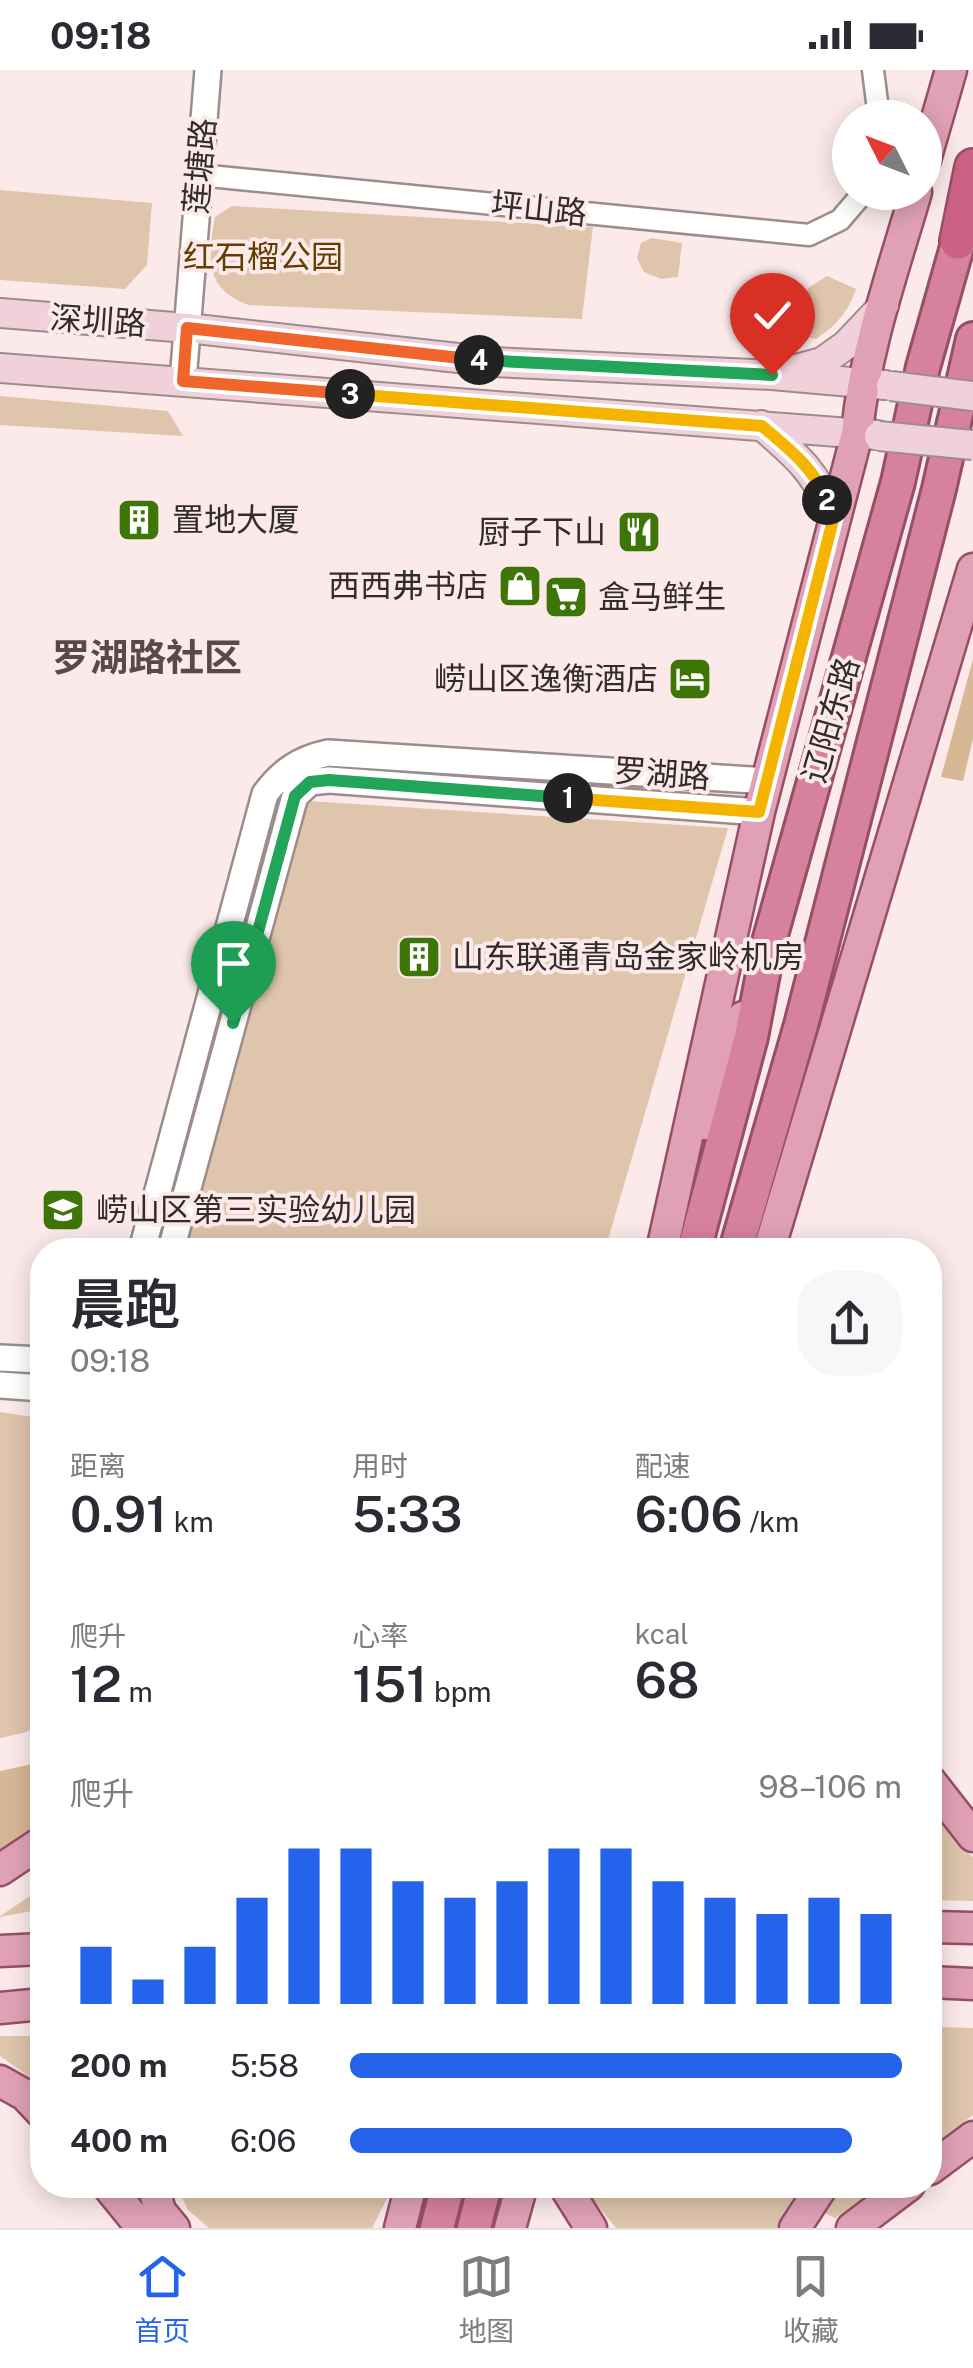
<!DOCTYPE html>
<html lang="zh">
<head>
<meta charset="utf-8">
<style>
  :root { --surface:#fff; --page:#f7f7f7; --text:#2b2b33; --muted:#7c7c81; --line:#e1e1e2; --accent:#2563eb }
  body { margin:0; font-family:"Public Sans","Noto Sans SC",sans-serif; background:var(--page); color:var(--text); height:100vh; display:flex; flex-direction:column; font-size:38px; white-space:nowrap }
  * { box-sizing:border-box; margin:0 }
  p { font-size:32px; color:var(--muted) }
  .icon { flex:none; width:55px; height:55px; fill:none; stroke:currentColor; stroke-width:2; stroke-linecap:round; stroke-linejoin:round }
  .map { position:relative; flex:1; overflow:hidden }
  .drawer { position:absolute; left:30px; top:1168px; width:912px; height:960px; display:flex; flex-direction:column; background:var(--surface); border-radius:40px; box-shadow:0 5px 25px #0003 }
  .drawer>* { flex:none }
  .needle { width:65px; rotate:312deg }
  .controls { position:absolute; left:832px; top:30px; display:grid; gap:20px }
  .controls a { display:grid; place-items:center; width:110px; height:110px; border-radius:50%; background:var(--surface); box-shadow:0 5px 25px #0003; font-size:50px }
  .pin { position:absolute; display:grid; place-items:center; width:85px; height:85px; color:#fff; margin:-102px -42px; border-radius:50% 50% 50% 0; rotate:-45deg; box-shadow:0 0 10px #0007 }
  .pin .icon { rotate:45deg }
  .km { position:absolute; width:50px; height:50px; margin:-25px; border-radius:50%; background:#222; color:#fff; font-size:28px; line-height:50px; text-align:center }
  .round { display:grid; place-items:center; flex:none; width:105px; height:105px; border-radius:40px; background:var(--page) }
  .overview { display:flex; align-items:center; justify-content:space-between; height:170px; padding:0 40px }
  h1 { font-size:55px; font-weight:600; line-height:75px }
  .stats { display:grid; grid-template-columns:repeat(3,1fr); gap:15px; height:170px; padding:10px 40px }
  .stats div { display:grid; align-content:center }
  .stats b { font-size:50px; font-weight:600 }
  .stats small { font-size:28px; font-weight:400 }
  .stats p { font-size:28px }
  .chart { height:280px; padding:20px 40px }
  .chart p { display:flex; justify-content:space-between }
  .chart svg { width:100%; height:180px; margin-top:10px; stroke:var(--accent); stroke-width:6 }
  ul { padding:0 40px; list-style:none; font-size:32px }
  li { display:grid; grid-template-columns:160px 120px 1fr; align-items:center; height:75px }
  li i { height:25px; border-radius:12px; background:var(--accent) }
  .status { display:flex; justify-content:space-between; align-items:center; height:70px; padding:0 50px; background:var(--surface); direction:ltr }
  .status svg { height:28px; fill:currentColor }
  .menu { display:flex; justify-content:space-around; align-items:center; height:140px; border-top:2px solid var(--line); background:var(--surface); font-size:28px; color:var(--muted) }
  .menu a { display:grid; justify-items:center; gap:5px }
  .menu .current { color:var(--accent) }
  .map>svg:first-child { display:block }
  .green { fill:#dec5ab }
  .forest { fill:#d8b796 }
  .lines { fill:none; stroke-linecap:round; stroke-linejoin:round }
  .minor-casing { stroke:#9c8d8b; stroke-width:25 }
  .tertiary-casing { stroke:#9c8d8b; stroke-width:30 }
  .secondary-casing { stroke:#9c8d8b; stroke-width:32 }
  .primary-casing { stroke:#964f66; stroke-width:35 }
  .trunk-casing { stroke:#964f66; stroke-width:38 }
  .motorway-casing { stroke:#964f66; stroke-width:40 }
  .minor { stroke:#fff; stroke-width:20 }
  .tertiary { stroke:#fff; stroke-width:25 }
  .secondary { stroke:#efd0db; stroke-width:28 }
  .primary { stroke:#e0a1b6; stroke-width:30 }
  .trunk { stroke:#d6829e; stroke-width:32 }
  .motorway { stroke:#cb6286; stroke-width:35 }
  .secondary-bridge-casing { stroke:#9c8d8b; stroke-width:32; stroke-linecap:butt }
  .secondary-bridge { stroke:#efd0db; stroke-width:28 }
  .split-1-casing { stroke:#fff; stroke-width:20 }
  .split-2-casing { stroke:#fff; stroke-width:20 }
  .split-3-casing { stroke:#fff; stroke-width:20 }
  .split-4-casing { stroke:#fff; stroke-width:20 }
  .split-5-casing { stroke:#fff; stroke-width:20 }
  .split-1 { stroke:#22a559; stroke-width:12 }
  .split-2 { stroke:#f5b400; stroke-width:12 }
  .split-3 { stroke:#f5b400; stroke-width:12 }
  .split-4 { stroke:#f0652b; stroke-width:12 }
  .split-5 { stroke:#22a559; stroke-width:12 }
  .labels { text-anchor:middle; stroke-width:8; stroke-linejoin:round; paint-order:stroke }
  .street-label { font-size:32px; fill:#332c2c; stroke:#fbeae9 }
  .park-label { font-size:32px; fill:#663d00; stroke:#fbeae9 }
  .poi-label { font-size:32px; fill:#332c2c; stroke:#fbeae9; text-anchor:start }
  .quarter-label { font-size:38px; font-weight:bold; fill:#574a49; stroke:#fbeae9 }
</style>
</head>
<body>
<div class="status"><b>09:18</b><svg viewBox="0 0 49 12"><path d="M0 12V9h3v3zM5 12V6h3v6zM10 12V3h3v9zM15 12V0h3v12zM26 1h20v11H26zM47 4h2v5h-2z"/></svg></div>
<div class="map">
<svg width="973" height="2158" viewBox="0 0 973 2158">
  <rect width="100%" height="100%" fill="#fbeae9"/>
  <path class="green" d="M 0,120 L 152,133 L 147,195 L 125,219 L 0,210 Z
    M 232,136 L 593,157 L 582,249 L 249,235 C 204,219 208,188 215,147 Z
    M 652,168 L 682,173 L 678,207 L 661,209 L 644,202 L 637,188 L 641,173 Z
    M 827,206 L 856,219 C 848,242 836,256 816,269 L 808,267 L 803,261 L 808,218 Z
    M 0,326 L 168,341 L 183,366 L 0,355 Z
    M 307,731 L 728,758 L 605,1180 L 185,1180 Z
    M 0,1342 L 40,1348 L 42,1647 L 27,1662 L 0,1668 Z
    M 930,1734 L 950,1764 L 973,1787 L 973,1831 L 930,1830 Z
    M 42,1818 L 42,1839 L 0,1847 L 0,1846 Z
    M 930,1957 L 973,1958 L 973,2045 L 930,2077 Z
    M 0,1966 L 42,1966 L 42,2016 L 0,1986 Z
    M 176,2115 L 394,2115 L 372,2158 L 209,2158 L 188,2140 Z
    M 581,2115 L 882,2115 L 835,2148 L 798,2130 L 788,2148 L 777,2158 L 616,2158 Z"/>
  <path class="forest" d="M 973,589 L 973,669 L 963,711 L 941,707 Z
    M 42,1692 L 42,1756 L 0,1785 L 0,1701 Z"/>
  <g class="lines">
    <defs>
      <path id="minor" d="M 873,0 L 879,48
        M 199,105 L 809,165 L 840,150 L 864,122"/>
      <path id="tertiary" d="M 183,311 L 208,0
        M 142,1180 L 265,724 C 282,701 300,689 328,683 L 767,711
        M 171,1180 L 295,726 L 310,712 L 329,710 L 759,742
        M 0,1288 L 42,1290
        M 0,1315 L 42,1318"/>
      <path id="secondary" d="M 0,243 L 187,258 L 494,292 L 772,305 L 885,315
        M 0,298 L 877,365
        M 789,301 L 822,292 L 846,275 L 884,235
        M 761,355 C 798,387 815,401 834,446"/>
      <path id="primary" d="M 925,90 L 951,0
        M 705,1054 L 743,947
        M 662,1180 L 759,742 L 857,364 C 864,282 893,201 916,122
        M 769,1180 L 973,499
        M 930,1711 L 973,1766
        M 0,1800 L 42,1772
        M 930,1857 L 973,1858
        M 0,1881 L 42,1879
        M 930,1912 L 973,1914
        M 0,1938 L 42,1934
        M 0,2011 L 25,2025 L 42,2043
        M 930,2099 L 973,2067
        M 107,2115 L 142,2158
        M 153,2115 L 160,2141 L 174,2158
        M 564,2115 L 591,2158
        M 400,2158 L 411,2115
        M 510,2158 L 522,2115
        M 795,2158 L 823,2115
        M 852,2158 L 909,2115"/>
      <path id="trunk" d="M 694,1180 L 751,967 L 769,872 L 898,412 L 923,297 L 966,145
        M 736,1180 L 801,955 L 939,419 L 973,269
        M 437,2158 L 448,2115
        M 474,2158 L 485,2115"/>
      <path id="motorway" d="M 958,171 L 973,97"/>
    </defs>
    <use href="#minor" class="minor-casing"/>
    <use href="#tertiary" class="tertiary-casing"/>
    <use href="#secondary" class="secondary-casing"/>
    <use href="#primary" class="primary-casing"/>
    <use href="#trunk" class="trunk-casing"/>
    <use href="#motorway" class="motorway-casing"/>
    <use href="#minor" class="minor"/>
    <use href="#tertiary" class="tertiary"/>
    <use href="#secondary" class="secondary"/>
    <use href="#primary" class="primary"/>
    <use href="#trunk" class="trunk"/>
    <use href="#motorway" class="motorway"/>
    <defs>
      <path id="secondary-bridge" d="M 891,316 L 973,326
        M 879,366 L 973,375"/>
    </defs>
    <use href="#secondary-bridge" class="secondary-bridge-casing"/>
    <use href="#secondary-bridge" class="secondary-bridge"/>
  </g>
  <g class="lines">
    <defs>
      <path id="split-1" d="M 233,953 L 295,726 L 310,712 L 329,710 L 568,728"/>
      <path id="split-2" d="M 568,728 L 759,742 L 834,446 L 827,430"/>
      <path id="split-3" d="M 350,324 L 762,356 C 788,378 814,398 827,430"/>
      <path id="split-4" d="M 350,324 L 183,311 L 187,258 L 479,290"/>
      <path id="split-5" d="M 479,290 L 772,305"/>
    </defs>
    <use href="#split-1" class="split-1-casing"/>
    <use href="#split-2" class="split-2-casing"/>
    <use href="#split-3" class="split-3-casing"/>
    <use href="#split-4" class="split-4-casing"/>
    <use href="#split-5" class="split-5-casing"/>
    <use href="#split-1" class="split-1"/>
    <use href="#split-2" class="split-2"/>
    <use href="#split-3" class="split-3"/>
    <use href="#split-4" class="split-4"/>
    <use href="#split-5" class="split-5"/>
  </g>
  <defs>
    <symbol id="building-square" viewBox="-11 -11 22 22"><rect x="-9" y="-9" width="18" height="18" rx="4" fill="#3d7507" stroke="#fbeae9"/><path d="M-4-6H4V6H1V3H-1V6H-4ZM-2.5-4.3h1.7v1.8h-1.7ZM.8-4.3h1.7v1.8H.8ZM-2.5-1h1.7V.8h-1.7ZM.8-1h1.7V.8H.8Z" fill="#fff"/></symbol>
    <symbol id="restaurant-square" viewBox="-11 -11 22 22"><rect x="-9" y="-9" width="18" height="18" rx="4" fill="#3d7507" stroke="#fbeae9"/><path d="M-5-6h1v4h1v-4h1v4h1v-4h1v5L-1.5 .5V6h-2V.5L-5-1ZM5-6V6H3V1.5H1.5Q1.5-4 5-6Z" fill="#fff"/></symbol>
    <symbol id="shop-square" viewBox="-11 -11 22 22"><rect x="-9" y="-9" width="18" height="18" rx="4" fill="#3d7507" stroke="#fbeae9"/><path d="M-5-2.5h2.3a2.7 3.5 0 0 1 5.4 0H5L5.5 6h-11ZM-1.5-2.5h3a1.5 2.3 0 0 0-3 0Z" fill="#fff"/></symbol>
    <symbol id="supermarket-square" viewBox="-11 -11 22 22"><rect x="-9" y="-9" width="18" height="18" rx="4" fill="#3d7507" stroke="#fbeae9"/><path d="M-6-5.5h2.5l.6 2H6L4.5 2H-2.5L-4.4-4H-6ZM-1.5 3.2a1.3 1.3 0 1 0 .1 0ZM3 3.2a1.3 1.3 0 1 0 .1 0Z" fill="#fff"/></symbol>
    <symbol id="hotel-square" viewBox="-11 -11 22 22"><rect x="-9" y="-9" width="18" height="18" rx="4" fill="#3d7507" stroke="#fbeae9"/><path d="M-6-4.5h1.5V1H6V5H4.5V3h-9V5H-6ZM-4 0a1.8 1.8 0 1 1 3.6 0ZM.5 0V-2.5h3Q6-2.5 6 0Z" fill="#fff"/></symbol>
    <symbol id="school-square" viewBox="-11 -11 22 22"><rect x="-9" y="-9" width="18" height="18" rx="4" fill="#3d7507" stroke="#fbeae9"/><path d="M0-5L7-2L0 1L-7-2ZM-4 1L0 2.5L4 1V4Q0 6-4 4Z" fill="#fff"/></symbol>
  </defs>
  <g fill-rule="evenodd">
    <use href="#building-square" x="114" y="425" width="50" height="50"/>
    <use href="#restaurant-square" x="614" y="437" width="50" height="50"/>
    <use href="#shop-square" x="495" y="491" width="50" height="50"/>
    <use href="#supermarket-square" x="541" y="502" width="50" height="50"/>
    <use href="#hotel-square" x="665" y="584" width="50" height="50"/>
    <use href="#building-square" x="394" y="862" width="50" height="50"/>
    <use href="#school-square" x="38" y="1115" width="50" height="50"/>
  </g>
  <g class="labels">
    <g class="street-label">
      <text transform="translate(200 96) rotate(-85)" y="11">莲塘路</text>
      <text transform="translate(539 139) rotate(6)" y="11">坪山路</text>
      <text transform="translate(98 251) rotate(4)" y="11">深圳路</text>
      <text transform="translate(831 650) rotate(-74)" y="11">辽阳东路</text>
      <text transform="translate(662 704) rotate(4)" y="11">罗湖路</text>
    </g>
    <g class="park-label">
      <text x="263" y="198">红石榴公园</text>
    </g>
    <g class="poi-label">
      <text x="172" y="461">置地大厦</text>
      <text x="606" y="473" text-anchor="end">厨子下山</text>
      <text x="488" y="527" text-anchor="end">西西弗书店</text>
      <text x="598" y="538">盒马鲜生</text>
      <text x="658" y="620" text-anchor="end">崂山区逸衡酒店</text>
      <text x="452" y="898">山东联通青岛金家岭机房</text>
      <text x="96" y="1151">崂山区第三实验幼儿园</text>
    </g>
    <g class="quarter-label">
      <text x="147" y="601">罗湖路社区</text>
    </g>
  </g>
</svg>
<div class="controls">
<a><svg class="needle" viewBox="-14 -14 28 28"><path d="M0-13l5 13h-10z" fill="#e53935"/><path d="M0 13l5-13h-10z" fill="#7c7c81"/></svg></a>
</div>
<div class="pin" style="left:233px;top:953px;background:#1e9e55"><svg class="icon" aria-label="arrive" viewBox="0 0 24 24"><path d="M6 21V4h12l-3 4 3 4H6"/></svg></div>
<div class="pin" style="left:772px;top:305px;background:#d93025"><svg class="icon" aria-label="check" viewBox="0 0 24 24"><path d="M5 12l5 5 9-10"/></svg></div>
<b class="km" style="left:568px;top:728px">1</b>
<b class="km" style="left:827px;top:430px">2</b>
<b class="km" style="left:350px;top:324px">3</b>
<b class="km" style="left:479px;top:290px">4</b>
<section class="drawer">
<div class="overview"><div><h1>晨跑</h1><p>09:18</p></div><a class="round"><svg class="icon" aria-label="share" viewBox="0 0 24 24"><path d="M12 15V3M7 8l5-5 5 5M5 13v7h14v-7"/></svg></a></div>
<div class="stats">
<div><p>距离</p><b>0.91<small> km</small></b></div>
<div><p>用时</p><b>5:33</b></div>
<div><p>配速</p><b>6:06<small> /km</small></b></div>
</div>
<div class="stats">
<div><p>爬升</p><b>12<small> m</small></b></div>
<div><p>心率</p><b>151<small> bpm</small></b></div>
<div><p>kcal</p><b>68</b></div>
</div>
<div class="chart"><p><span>爬升</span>98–106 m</p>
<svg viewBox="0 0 160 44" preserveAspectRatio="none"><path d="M5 44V30M15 44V38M25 44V30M35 44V18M45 44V6M55 44V6M65 44V14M75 44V18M85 44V14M95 44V6M105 44V6M115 44V14M125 44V18M135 44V22M145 44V18M155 44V22"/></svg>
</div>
<ul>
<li><b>200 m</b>5:58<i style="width:100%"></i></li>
<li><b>400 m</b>6:06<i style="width:91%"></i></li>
</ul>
</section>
</div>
<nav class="menu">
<a class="current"><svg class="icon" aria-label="home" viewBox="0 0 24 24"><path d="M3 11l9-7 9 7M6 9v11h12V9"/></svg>首页</a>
<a><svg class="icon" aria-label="map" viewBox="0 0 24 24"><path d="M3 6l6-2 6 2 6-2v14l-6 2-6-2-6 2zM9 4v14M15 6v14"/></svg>地图</a>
<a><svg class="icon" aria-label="saved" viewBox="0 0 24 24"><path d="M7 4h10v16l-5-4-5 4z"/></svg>收藏</a>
</nav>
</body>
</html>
